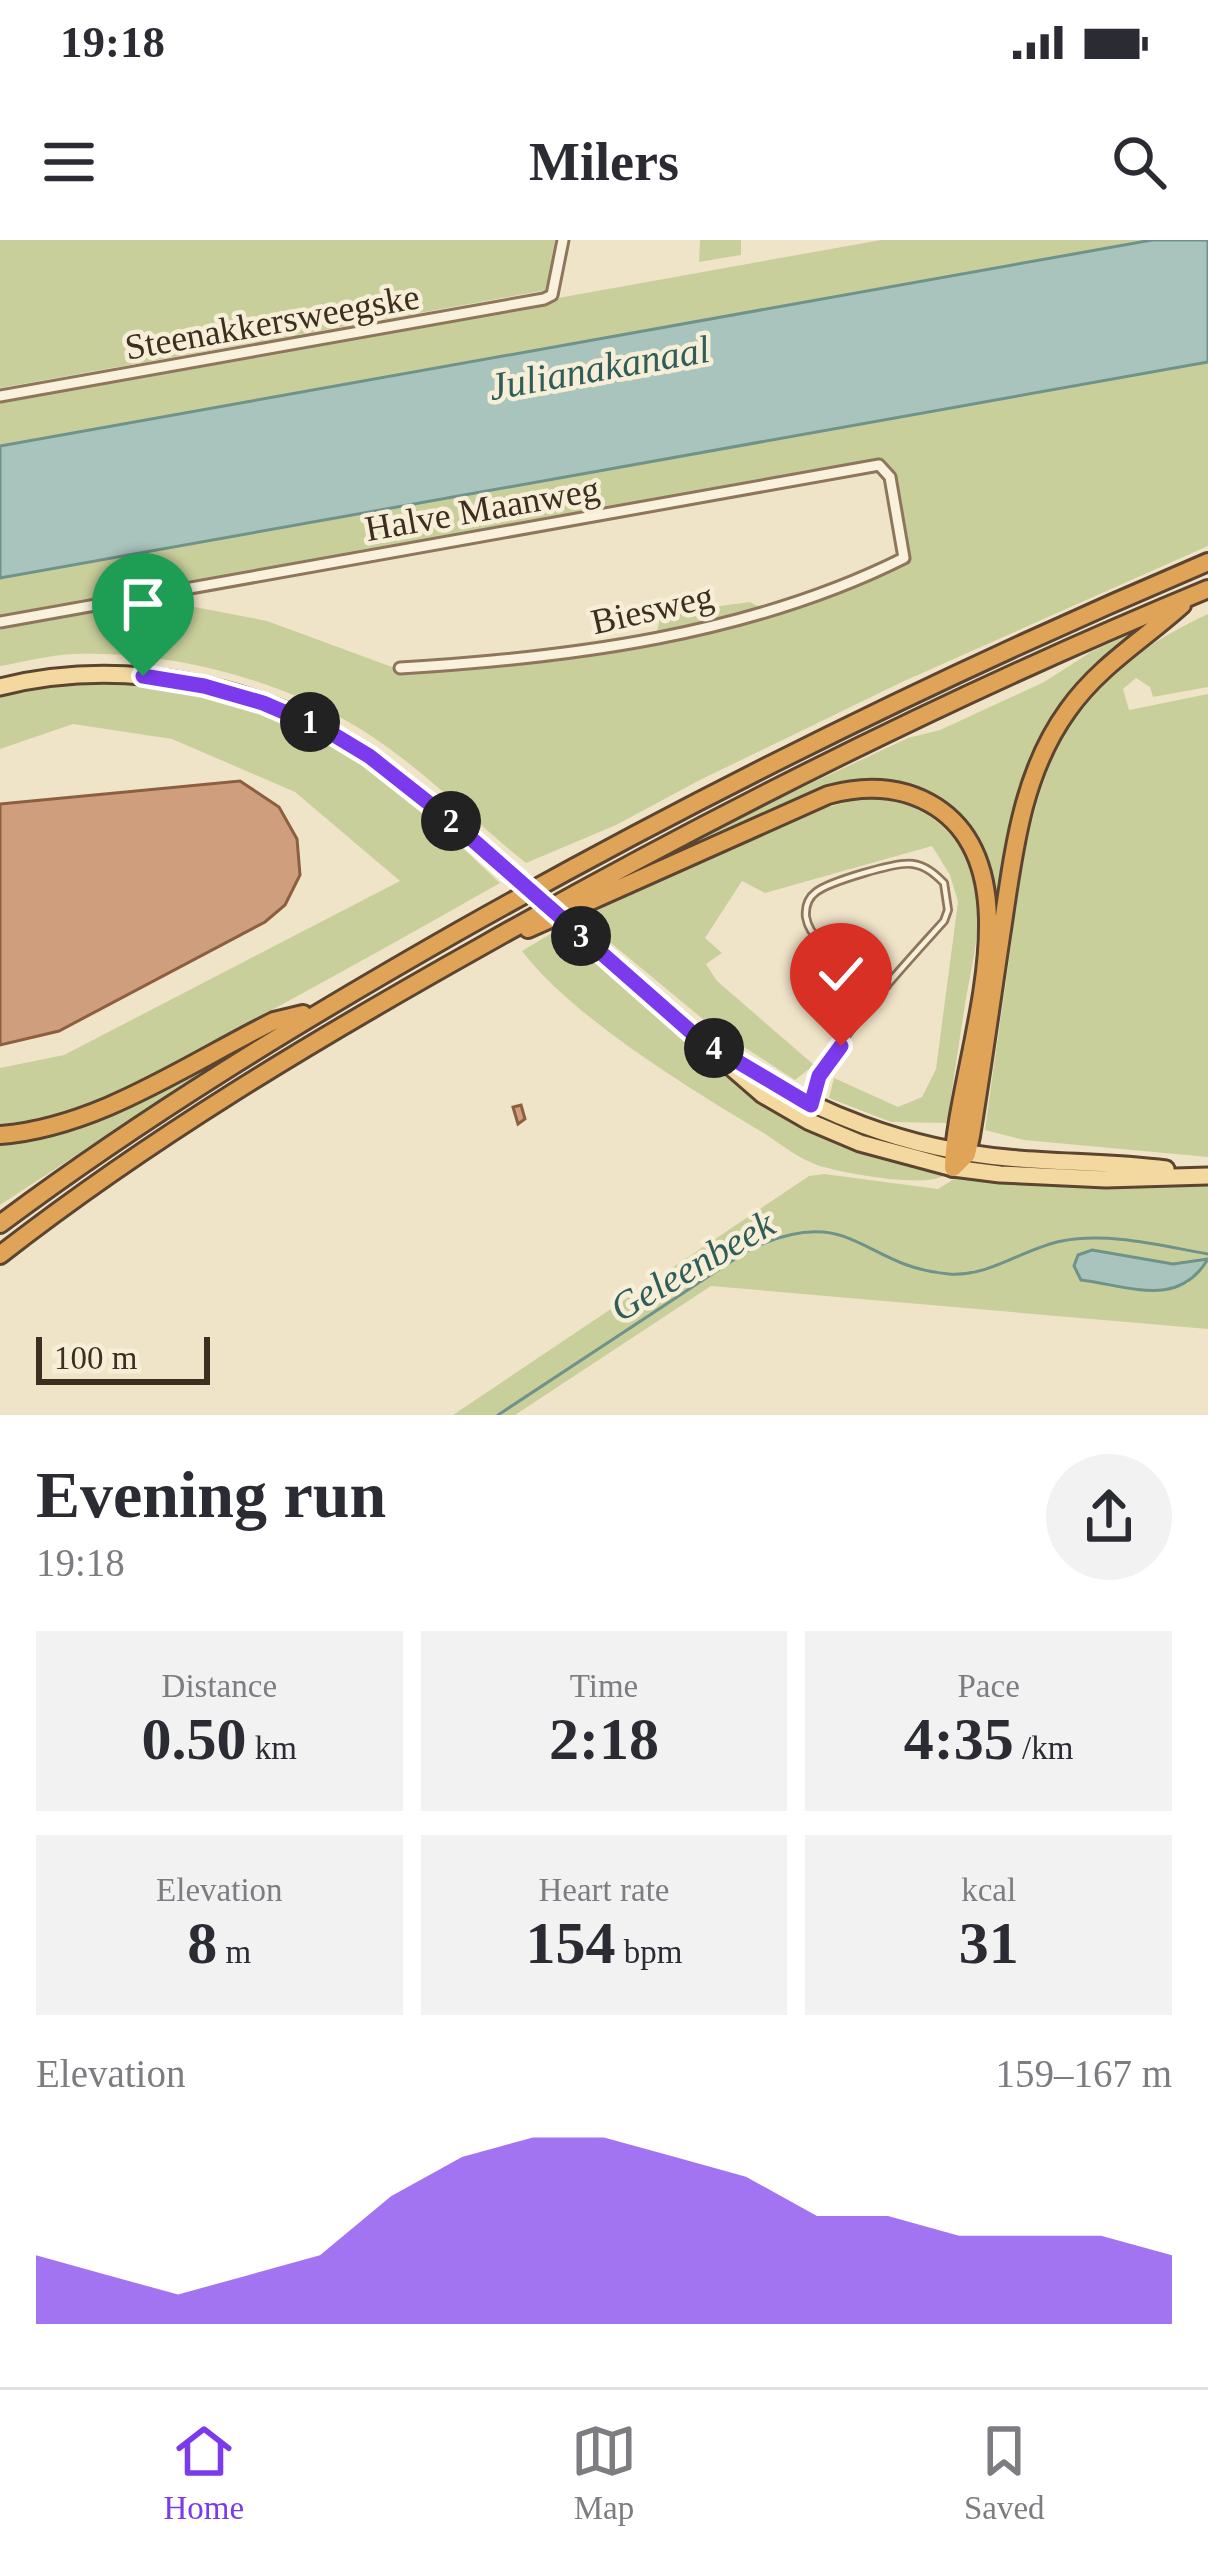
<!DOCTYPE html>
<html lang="en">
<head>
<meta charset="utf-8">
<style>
  :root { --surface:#fff; --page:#f2f2f3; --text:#2b2b33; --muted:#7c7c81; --line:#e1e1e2; --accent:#7c3aed }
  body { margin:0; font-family:"Times New Roman",serif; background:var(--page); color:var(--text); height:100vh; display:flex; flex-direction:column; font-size:45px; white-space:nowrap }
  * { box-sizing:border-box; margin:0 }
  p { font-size:39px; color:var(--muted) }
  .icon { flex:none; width:66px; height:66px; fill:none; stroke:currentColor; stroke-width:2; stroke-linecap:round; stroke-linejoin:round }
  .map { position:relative; height:1175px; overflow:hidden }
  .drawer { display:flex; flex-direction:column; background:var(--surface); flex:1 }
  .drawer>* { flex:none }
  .scale { position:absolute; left:36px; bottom:30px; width:174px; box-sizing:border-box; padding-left:12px; border:6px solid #3d2e20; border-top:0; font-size:33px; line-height:42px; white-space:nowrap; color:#3d2e20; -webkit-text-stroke:9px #f7eed8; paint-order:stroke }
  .pin { position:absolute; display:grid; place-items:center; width:102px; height:102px; color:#fff; margin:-123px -51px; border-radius:50% 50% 50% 0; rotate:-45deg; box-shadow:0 0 12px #0007 }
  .pin .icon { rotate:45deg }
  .km { position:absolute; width:60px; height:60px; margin:-30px; border-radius:50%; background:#222; color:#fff; font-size:33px; line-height:60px; text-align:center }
  .round { display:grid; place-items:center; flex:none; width:126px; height:126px; border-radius:63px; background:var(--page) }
  .summary { display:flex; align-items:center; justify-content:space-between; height:204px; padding:0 36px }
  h1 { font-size:66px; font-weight:700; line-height:90px }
  .figures { display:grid; grid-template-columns:repeat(3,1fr); gap:18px; height:204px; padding:12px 36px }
  .figures div { display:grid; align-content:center; border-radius:0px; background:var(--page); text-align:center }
  .figures b { font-size:60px; font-weight:700 }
  .figures small { font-size:33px; font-weight:400 }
  .figures p { font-size:33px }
  .chart { height:336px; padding:24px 36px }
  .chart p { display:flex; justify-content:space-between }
  .chart svg { width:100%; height:216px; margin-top:12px; fill:var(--accent); opacity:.7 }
  .status { display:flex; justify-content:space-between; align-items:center; height:84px; padding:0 60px; background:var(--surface); direction:ltr }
  .status svg { height:33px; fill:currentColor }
  header { display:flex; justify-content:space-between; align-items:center; height:156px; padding:0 36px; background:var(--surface); font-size:54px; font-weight:700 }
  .dock { display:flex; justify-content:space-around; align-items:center; height:168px; border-top:3px solid var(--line); background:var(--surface); font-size:33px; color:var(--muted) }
  .dock a { display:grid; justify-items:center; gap:6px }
  .dock .current { color:var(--accent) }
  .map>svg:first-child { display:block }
  .green { fill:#c9cf9b; fill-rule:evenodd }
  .water { fill:#a9c4bc; stroke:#6f938a; stroke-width:3 }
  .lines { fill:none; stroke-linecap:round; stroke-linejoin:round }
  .stream { stroke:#6f938a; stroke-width:3 }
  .building { fill:#cf9f7d; stroke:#8d5f41; stroke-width:3 }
  .service-casing { stroke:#8d765c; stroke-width:10 }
  .minor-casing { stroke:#8d765c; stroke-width:15 }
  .primary-casing { stroke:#5b4430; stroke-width:21 }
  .motorway-casing { stroke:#5b4430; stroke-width:22 }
  .service { stroke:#faf1dc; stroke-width:4.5 }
  .minor { stroke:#faf1dc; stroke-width:9 }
  .primary { stroke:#f3d9a0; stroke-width:15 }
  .motorway { stroke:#e0a458; stroke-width:16 }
  .primary-bridge-casing { stroke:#5b4430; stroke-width:21; stroke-linecap:butt }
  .primary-bridge { stroke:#f3d9a0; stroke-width:15 }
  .route-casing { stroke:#fff; stroke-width:24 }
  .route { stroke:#7c3aed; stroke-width:15 }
  .labels { text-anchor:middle; stroke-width:9; stroke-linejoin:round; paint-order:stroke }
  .street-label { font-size:36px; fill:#3d2e20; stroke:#f7eed8 }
  .water-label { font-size:39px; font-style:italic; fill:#2f5d5a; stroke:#f7eed8 }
</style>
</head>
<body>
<div class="status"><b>19:18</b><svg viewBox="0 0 49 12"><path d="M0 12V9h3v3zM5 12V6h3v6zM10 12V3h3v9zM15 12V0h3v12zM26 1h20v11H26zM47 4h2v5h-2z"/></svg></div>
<header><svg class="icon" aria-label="menu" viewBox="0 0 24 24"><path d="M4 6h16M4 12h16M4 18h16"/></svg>Milers<svg class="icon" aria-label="search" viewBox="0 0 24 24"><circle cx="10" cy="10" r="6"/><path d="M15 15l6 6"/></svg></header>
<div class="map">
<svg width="1208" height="1175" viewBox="0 0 1208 1175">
  <rect width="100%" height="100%" fill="#f0e4c8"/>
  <path class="green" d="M 0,0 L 555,0 L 547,50 L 0,148 Z
    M 700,0 L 741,0 L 741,15 L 699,22 Z
    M 881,0 L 1152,0 L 0,206 L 0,158 Z
    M 1208,122 L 1208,306 L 902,442 L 700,540 L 616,585 L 526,623 C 472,580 421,527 362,490 C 280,439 169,410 73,414 C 49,415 24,422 0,426 L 0,390 L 121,361 L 0,377 L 0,338 ZM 884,224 L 890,234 L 902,311 L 832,346 L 761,368 L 750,362 L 661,374 L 657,391 L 603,407 L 392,427 L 267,381 L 148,358 Z
    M 1208,374 L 1208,447 L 1153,457 L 1150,447 L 1136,438 L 1123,449 L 1129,470 L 1208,454 L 1208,917 L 1024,900 L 985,890 C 994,823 1004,756 1013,690 C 1035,534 1055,445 1208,374 Z
    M 1147,386 L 1051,488 L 989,706 L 966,589 L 879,544 L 631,635 L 771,562 L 908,498 L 940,490 L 1044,442 L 1091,412 Z
    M 117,443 C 169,449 221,455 271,473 C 361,506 431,579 500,643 C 415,691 330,739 244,785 C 168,826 87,877 0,884 L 0,828 L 64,815 L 400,641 L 295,552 L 172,499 L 73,484 L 0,509 L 0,456 L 62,446 Z
    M 863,558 C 931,558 979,605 978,673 C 978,703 970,735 965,764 C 959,804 953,843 947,883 L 891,882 L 829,858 L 834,838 L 898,867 L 922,857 L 936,829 L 958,662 L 950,635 L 932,606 L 765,653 L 742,641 L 705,698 L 722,713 L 706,724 L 717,741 L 814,825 L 795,840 L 710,785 L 600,694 L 602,689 L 586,676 L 766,583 Z
    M 557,690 L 763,861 L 943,932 L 943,936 C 923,948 841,933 817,925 C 798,918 779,903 762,892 C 690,849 572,777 522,711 Z
    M 268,790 L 0,965 L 0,901 L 24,900 Z
    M 824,934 L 938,949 L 959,936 L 1060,945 L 1208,945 L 1208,1089 L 711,1046 L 515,1175 L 453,1175 L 809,936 ZM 1093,1010 L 1173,1024 L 1193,1022 L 1188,1044 L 1078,1015 Z"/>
  <path class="water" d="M 1152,0 L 1208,0 L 1208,122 L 0,338 L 0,206 Z
    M 1092,1010 L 1173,1024 L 1208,1019 C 1178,1069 1130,1046 1081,1040 L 1074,1026 L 1078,1015 Z"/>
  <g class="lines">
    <path class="stream" d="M 498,1175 L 750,1009 C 853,961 861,1027 949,1034 C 990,1037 1024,1008 1062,1001 C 1109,992 1162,1006 1208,1014"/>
  </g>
  <path class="building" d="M 240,541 L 279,567 L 297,599 L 300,635 L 285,665 L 265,682 L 59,791 L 0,805 L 0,564 Z
    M 521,865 L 525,879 L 518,884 L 513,867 Z"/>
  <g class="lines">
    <defs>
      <path id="service" d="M 813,857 C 822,812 910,719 944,681 L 948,670 L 944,643 C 935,634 926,626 913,624 C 897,621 829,642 816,652 C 808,658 805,667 806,677 C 813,718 873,710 887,746"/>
      <path id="minor" d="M 0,156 L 544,59 L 552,55 L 563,0
        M 0,382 L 879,225 L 890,237 L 904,318 C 750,395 569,418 400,428"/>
      <path id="primary" d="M 0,447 C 125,416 266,444 371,518 C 419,551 463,591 506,630
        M 572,689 L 763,855 L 808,881 L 860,903 L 953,928 L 1000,934 L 1106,939 L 1208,936
        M 731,819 C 817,873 906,909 1008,918 C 1060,923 1114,922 1166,929"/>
      <path id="motorway" d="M 528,689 L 828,555 C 865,545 903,546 936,567 C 1041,635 955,827 953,928
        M 0,895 C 99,887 187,824 274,781 L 303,774
        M 953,928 L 967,914 L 971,896 C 982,829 991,763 1001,696 C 1013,618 1020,536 1068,470 C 1099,426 1143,400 1182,365
        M 0,984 C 146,875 301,781 459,691 C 702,554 951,431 1208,322
        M 0,1015 C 150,898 316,799 482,706 C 717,573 959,452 1208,349"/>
    </defs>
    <use href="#service" class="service-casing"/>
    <use href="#minor" class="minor-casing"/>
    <use href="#primary" class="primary-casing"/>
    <use href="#motorway" class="motorway-casing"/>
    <use href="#service" class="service"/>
    <use href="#minor" class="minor"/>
    <use href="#primary" class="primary"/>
    <use href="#motorway" class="motorway"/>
    <defs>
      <path id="primary-bridge" d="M 506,630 L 572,689"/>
    </defs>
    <use href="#primary-bridge" class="primary-bridge-casing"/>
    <use href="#primary-bridge" class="primary-bridge"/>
  </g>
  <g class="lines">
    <defs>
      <path id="route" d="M 143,436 L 204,446 L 263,463 L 326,490 L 369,516 L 449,579 L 698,798 L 804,861 L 811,865 L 819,836 L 841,806"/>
    </defs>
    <use href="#route" class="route-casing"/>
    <use href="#route" class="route"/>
  </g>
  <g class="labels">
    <g class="street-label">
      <text transform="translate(272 81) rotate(-10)" y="13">Steenakkersweegske</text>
      <text transform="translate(482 268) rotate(-10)" y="13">Halve Maanweg</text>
      <text transform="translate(652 368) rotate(-13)" y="13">Biesweg</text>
    </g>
    <g class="water-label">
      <text transform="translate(599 127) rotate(-10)" y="14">Julianakanaal</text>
      <text transform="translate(692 1025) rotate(-30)" y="14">Geleenbeek</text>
    </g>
  </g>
</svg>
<div class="scale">100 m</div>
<div class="pin" style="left:143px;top:436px;background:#1e9e55"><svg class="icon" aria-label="arrive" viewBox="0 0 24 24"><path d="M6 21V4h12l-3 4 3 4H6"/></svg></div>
<div class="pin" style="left:841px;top:806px;background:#d93025"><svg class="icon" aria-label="check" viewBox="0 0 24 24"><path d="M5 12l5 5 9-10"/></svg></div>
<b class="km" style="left:310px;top:482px">1</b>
<b class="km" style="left:451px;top:581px">2</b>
<b class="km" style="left:581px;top:696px">3</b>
<b class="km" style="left:714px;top:808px">4</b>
</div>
<section class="drawer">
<div class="summary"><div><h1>Evening run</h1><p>19:18</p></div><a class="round"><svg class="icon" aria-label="share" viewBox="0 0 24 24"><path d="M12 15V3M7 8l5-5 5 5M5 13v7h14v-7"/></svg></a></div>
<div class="figures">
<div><p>Distance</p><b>0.50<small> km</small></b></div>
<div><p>Time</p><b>2:18</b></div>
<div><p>Pace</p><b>4:35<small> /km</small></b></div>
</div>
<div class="figures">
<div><p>Elevation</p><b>8<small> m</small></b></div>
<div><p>Heart rate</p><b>154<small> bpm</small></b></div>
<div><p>kcal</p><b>31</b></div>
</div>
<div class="chart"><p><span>Elevation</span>159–167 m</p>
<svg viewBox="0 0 160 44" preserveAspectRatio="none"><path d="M0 44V30L10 34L20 38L30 34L40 30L50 18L60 10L70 6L80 6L90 10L100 14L110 22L120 22L130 26L140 26L150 26L160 30V44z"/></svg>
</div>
</section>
<nav class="dock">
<a class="current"><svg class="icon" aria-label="home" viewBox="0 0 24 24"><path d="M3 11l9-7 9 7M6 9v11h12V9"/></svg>Home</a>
<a><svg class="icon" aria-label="map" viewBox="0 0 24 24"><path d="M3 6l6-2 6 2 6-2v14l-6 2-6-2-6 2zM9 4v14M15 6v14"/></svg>Map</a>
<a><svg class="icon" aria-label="saved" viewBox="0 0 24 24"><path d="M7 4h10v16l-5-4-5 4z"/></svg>Saved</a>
</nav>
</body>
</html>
